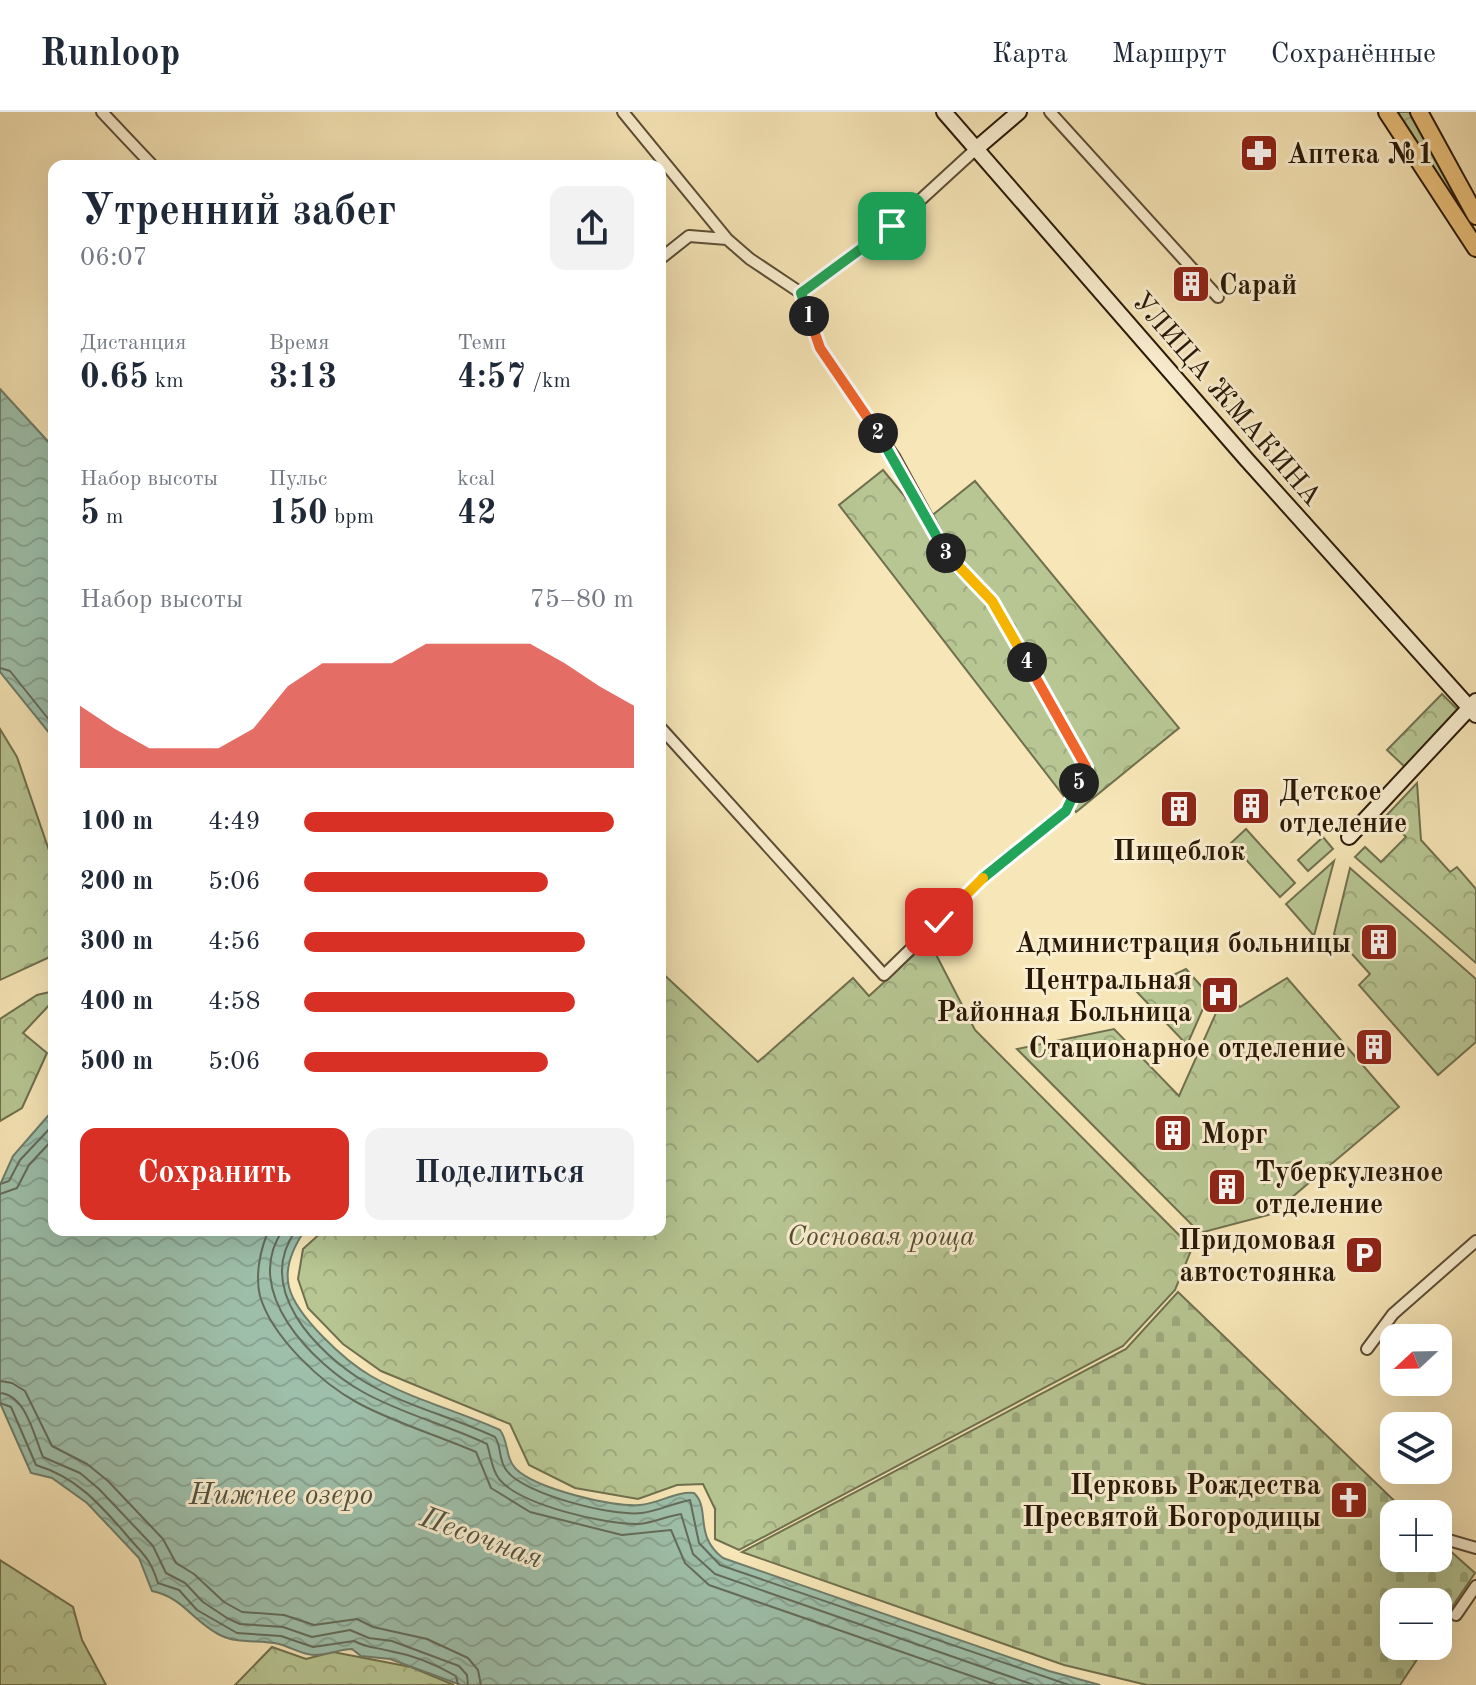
<!DOCTYPE html>
<html lang="ru">
<head>
<meta charset="utf-8">
<style>
  :root { --surface:#fff; --page:#f2f2f3; --text:#1f2937; --muted:#747a83; --line:#e0e1e3; --accent:#d93025 }
  body { margin:0; font-family:"Old Standard TT",serif; background:var(--page); color:var(--text); height:100vh; display:flex; flex-direction:column; font-size:30px; white-space:nowrap }
  * { box-sizing:border-box; margin:0 }
  p { font-size:26px; color:var(--muted) }
  .icon { flex:none; width:44px; height:44px; fill:none; stroke:currentColor; stroke-width:2; stroke-linecap:round; stroke-linejoin:round }
  .map { position:relative; flex:1; overflow:hidden }
  .details { position:absolute; left:48px; top:48px; width:618px; height:1076px; display:flex; flex-direction:column; background:var(--surface); border-radius:16px; box-shadow:0 8px 32px #0002 }
  .details>* { flex:none }
  .needle { width:52px; rotate:248deg }
  .controls { position:absolute; left:1380px; top:1212px; display:grid; gap:16px }
  .controls a { display:grid; place-items:center; width:72px; height:72px; border-radius:16px; background:var(--surface); box-shadow:0 8px 32px #0002; font-size:40px }
  .pin { position:absolute; display:grid; place-items:center; width:68px; height:68px; color:#fff; margin:-34px; border-radius:16px; box-shadow:0 4px 12px #0006 }
  .km { position:absolute; width:40px; height:40px; margin:-20px; border-radius:50%; background:#222; color:#fff; font-size:22px; line-height:40px; text-align:center }
  .round { display:grid; place-items:center; flex:none; width:84px; height:84px; border-radius:16px; background:var(--page) }
  .head { display:flex; align-items:center; justify-content:space-between; height:136px; padding:0 32px }
  h1 { font-size:44px; font-weight:800; line-height:60px }
  .figures { display:grid; grid-template-columns:repeat(3,1fr); gap:12px; height:136px; padding:8px 32px }
  .figures div { display:grid; align-content:center }
  .figures b { font-size:34px; font-weight:800 }
  .figures small { font-size:22px; font-weight:400 }
  .figures p { font-size:22px }
  .chart { height:224px; padding:16px 32px }
  .chart p { display:flex; justify-content:space-between }
  .chart svg { width:100%; height:144px; margin-top:8px; fill:var(--accent); opacity:.7 }
  .button { display:flex; gap:16px; margin-top:auto; padding:16px 32px }
  .button a { flex:1; height:92px; border-radius:16px; background:var(--accent); color:#fff; font-size:32px; font-weight:800; line-height:92px; text-align:center }
  .button a+a { background:var(--page); color:var(--text) }
  ul { padding:0 32px; list-style:none; font-size:26px }
  li { display:grid; grid-template-columns:128px 96px 1fr; align-items:center; height:60px }
  li i { height:20px; border-radius:10px; background:var(--accent) }
  header { display:flex; align-items:center; gap:48px; box-sizing:border-box; height:112px; padding:0 40px; background:var(--surface); border-bottom:2px solid var(--line) }
  header strong { font-size:38px }
  nav { display:flex; gap:44px; margin-inline-start:auto; font-size:28px }
  .map>svg:first-child { display:block }
  .green { fill:#b7c693; stroke:#70704e; stroke-width:2 }
  .forest { fill:url(#forest-crowns); stroke:#70704e; stroke-width:2 }
  .cemetery { fill:url(#cemetery-stones); stroke:#70704e; stroke-width:2 }
  .water { fill:url(#water-waves); stroke:#6f7d6a; stroke-width:2 }
  .lines { fill:none; stroke-linecap:round; stroke-linejoin:round }
  .shore { stroke:#646c5a; stroke-width:2 }
  .street-casing { stroke:#5c4c34; stroke-width:14 }
  .secondary-casing { stroke:#291908; stroke-width:18 }
  .primary-casing { stroke:#291908; stroke-width:20 }
  .street { stroke:#faefd0; stroke-width:10 }
  .secondary { stroke:#faefd0; stroke-width:14 }
  .primary { stroke:#ecc37c; stroke-width:16 }
  .split-1-casing { stroke:#fff; stroke-width:16 }
  .split-2-casing { stroke:#fff; stroke-width:16 }
  .split-3-casing { stroke:#fff; stroke-width:16 }
  .split-4-casing { stroke:#fff; stroke-width:16 }
  .split-5-casing { stroke:#fff; stroke-width:16 }
  .split-6-casing { stroke:#fff; stroke-width:16 }
  .split-7-casing { stroke:#fff; stroke-width:16 }
  .split-1 { stroke:#22a559; stroke-width:10 }
  .split-2 { stroke:#f0652b; stroke-width:10 }
  .split-3 { stroke:#22a559; stroke-width:10 }
  .split-4 { stroke:#f5b400; stroke-width:10 }
  .split-5 { stroke:#f0652b; stroke-width:10 }
  .split-6 { stroke:#22a559; stroke-width:10 }
  .split-7 { stroke:#f5b400; stroke-width:10 }
  .labels { text-anchor:middle; stroke-width:6; stroke-linejoin:round; paint-order:stroke }
  .poi-label { font-size:28px; font-weight:bold; fill:#291908; stroke:#faefd0; text-anchor:start }
  .street-label { font-size:28px; fill:#291908; stroke:#faefd0 }
  .park-label { font-size:28px; font-style:italic; fill:#544d32; stroke:#faefd0 }
  .water-label { font-size:30px; font-style:italic; fill:#525341; stroke:#faefd0 }
</style>
</head>
<body>
<header>
<strong>Runloop</strong>
<nav><a>Карта</a><a>Маршрут</a><a>Сохранённые</a></nav>
</header>
<div class="map">
<svg width="1476" height="1573" viewBox="0 0 1476 1573">
  <defs>
    <pattern id="forest-crowns" width="20" height="18" patternUnits="userSpaceOnUse" patternTransform="scale(2)"><rect width="20" height="18" fill="#b7c693"/><path d="M2 6a3 3 0 1 1 6 0M12 15a3 3 0 1 1 6 0" fill="none" stroke="#9daa7d"/></pattern>
    <pattern id="cemetery-stones" width="16" height="16" patternUnits="userSpaceOnUse" patternTransform="scale(2)"><rect width="16" height="16" fill="#b7c693"/><path d="M2 7V4a2 2 0 0 1 4 0v3zM10 15v-3a2 2 0 0 1 4 0v3z" fill="#9daa7d"/></pattern>
    <pattern id="water-waves" width="16" height="10" patternUnits="userSpaceOnUse" patternTransform="scale(2)"><rect width="16" height="10" fill="#9ec0ab"/><path d="M0 5q4-4 8 0t8 0" fill="none" stroke="#88a492"/></pattern>
  </defs>
  <rect width="100%" height="100%" fill="#f7e6b7"/>
  <filter id="stains"><feTurbulence type="fractalNoise" baseFrequency=".0025" numOctaves="4"/><feColorMatrix values="0 0 0 0 .2 0 0 0 0 .09 0 0 0 0 .02 0 0 0 .5 -.17"/></filter>
  <radialGradient id="worn" r=".72"><stop offset=".6" stop-color="#630" stop-opacity="0"/><stop offset="1" stop-color="#630" stop-opacity=".3"/></radialGradient>
  <path class="green" d="M 1246,717 L 1295,771 L 1280,785 L 1231,731 Z
    M 1323,725 L 1333,737 L 1308,759 L 1298,748 Z
    M 1334,749 L 1314,824 L 1286,792 Z"/>
  <path class="forest" d="M 1395,0 L 1409,0 L 1464,96 L 1456,100 Z
    M 883,358 L 925,409 L 975,369 L 1179,616 L 1076,700 L 839,393 Z
    M 1442,582 L 1461,601 L 1407,657 L 1387,638 Z
    M 0,617 L 17,645 L 54,753 L 54,843 L 0,868 Z
    M 1417,671 L 1421,728 L 1450,760 L 1457,755 L 1476,777 L 1476,851 L 1355,745 L 1365,735 L 1381,750 L 1406,725 L 1386,704 Z
    M 1350,756 L 1476,867 L 1476,930 L 1438,963 L 1359,873 L 1370,862 L 1334,822 Z
    M 929,829 L 975,918 L 1192,1136 L 1175,1178 L 1123,1234 L 739,1438 L 715,1427 L 715,1397 L 703,1372 L 677,1373 L 638,1387 L 575,1376 L 529,1353 L 510,1312 L 381,1259 L 343,1232 L 308,1196 L 298,1167 L 303,1137 L 324,1118 L 660,1118 L 660,859 L 758,950 L 853,866 L 869,884 Z
    M 1186,857 L 1209,883 L 1187,933 L 1137,880 Z
    M 1287,866 L 1399,995 L 1272,1102 L 1200,1121 L 1017,937 L 1114,917 L 1179,984 L 1220,892 L 1229,884 L 1240,895 Z
    M 54,879 L 54,888 L 23,921 L 47,941 L 22,996 L 0,1009 L 0,907 L 37,883 Z
    M 0,1448 L 73,1495 L 82,1528 L 106,1573 L 0,1573 Z
    M 272,1535 L 306,1547 L 333,1540 L 411,1555 L 454,1573 L 235,1573 Z"/>
  <path class="cemetery" d="M 1178,1180 L 1408,1402 L 1394,1402 L 1394,1446 L 1438,1446 L 1438,1428 L 1475,1461 L 1438,1516 L 1438,1490 L 1394,1490 L 1394,1534 L 1426,1534 L 1400,1573 L 1147,1573 L 1064,1553 L 742,1440 L 1126,1237 Z"/>
  <path class="water" d="M 0,277 L 54,336 L 54,627 L 0,560 Z
    M 54,997 L 54,1118 L 305,1118 C 294,1134 284,1155 289,1175 C 296,1204 345,1249 371,1264 C 411,1287 458,1299 500,1318 C 509,1330 505,1346 516,1357 C 535,1376 613,1396 640,1393 C 658,1392 676,1379 694,1381 C 711,1397 693,1423 723,1446 L 1049,1559 L 1100,1573 L 461,1573 L 390,1547 L 361,1544 L 352,1537 C 340,1537 328,1543 315,1543 C 302,1543 291,1535 279,1532 C 258,1527 238,1533 218,1522 C 191,1507 182,1485 152,1479 L 139,1446 L 87,1391 L 52,1366 L 31,1361 L 0,1291 L 0,1073 L 13,1044 Z"/>
  <g class="lines">
    <path class="shore" d="M 0,556 L 10,559 L 54,614
      M 0,1072 L 9,1069 L 20,1048 L 54,1012
      M 0,1082 L 17,1076 L 29,1053 L 54,1026
      M 269,1118 C 260,1137 255,1164 260,1184 C 272,1225 321,1271 358,1291 C 395,1311 437,1323 476,1340 L 491,1376 L 530,1400 L 622,1423 L 671,1418 L 685,1451 L 709,1473 L 997,1573
      M 283,1118 C 240,1179 313,1252 363,1280 C 402,1302 447,1313 487,1332 C 491,1344 491,1356 499,1367 C 520,1393 606,1413 639,1412 C 653,1411 667,1404 681,1402 L 693,1442 L 715,1462 L 1034,1573
      M 296,1118 C 254,1177 316,1240 365,1270 C 405,1294 453,1305 495,1325 C 502,1335 498,1349 507,1359 C 524,1382 613,1405 642,1401 C 658,1399 674,1391 690,1388 L 699,1431 L 720,1453 L 1069,1573
      M 0,1269 L 12,1271 L 25,1279 L 52,1334 L 87,1352 L 108,1369 L 163,1427 L 176,1451 L 194,1462 L 224,1490 L 242,1500 L 284,1503 L 314,1513 L 357,1507 L 373,1515 L 427,1527 L 468,1546 L 478,1558 L 481,1573
      M 0,1281 C 26,1283 34,1324 43,1345 L 80,1361 L 99,1377 L 153,1434 L 166,1461 L 185,1471 L 203,1490 L 227,1506 L 240,1512 L 283,1515 L 312,1525 L 350,1518 L 369,1526 L 392,1529 L 459,1554 L 467,1563 L 468,1573
      M 0,1291 L 11,1295 L 36,1353 C 75,1365 97,1389 124,1420 C 141,1441 149,1443 158,1471 L 179,1478 L 197,1498 L 237,1521 L 281,1524 L 313,1535 L 354,1529 C 367,1536 375,1535 390,1539 C 412,1543 437,1553 456,1564 L 458,1573"/>
    <defs>
      <path id="street" d="M 102,0 L 153,54
        M 623,0 L 727,127 L 750,147 L 801,181 L 820,236 L 895,346 L 950,447 L 992,489 L 1086,655 L 1066,699 L 993,757 L 884,863 L 660,615
        M 1050,0 L 1218,185
        M 660,147 L 689,124 L 727,127
        M 801,181 L 892,114 L 977,36
        M 1367,1237 L 1393,1202 L 1476,1129
        M 1445,1427 L 1476,1436
        M 1456,1503 L 1476,1474"/>
      <path id="secondary" d="M 944,0 L 1247,348 L 1476,603
        M 977,36 L 1019,0
        M 1349,725 L 1476,589"/>
      <path id="primary" d="M 1387,0 L 1476,136
        M 1419,0 L 1476,104"/>
    </defs>
    <use href="#street" class="street-casing"/>
    <use href="#secondary" class="secondary-casing"/>
    <use href="#primary" class="primary-casing"/>
    <use href="#street" class="street"/>
    <use href="#secondary" class="secondary"/>
    <use href="#primary" class="primary"/>
  </g>
  <g class="lines">
    <defs>
      <path id="split-1" d="M 809,204 L 801,181 L 892,114"/>
      <path id="split-2" d="M 809,204 L 820,236 L 878,321"/>
      <path id="split-3" d="M 878,321 L 946,441"/>
      <path id="split-4" d="M 946,441 L 992,489 L 1027,550"/>
      <path id="split-5" d="M 1027,550 L 1086,655 L 1079,671"/>
      <path id="split-6" d="M 983,766 L 1066,699 L 1079,671"/>
      <path id="split-7" d="M 939,810 L 983,766"/>
    </defs>
    <use href="#split-1" class="split-1-casing"/>
    <use href="#split-2" class="split-2-casing"/>
    <use href="#split-3" class="split-3-casing"/>
    <use href="#split-4" class="split-4-casing"/>
    <use href="#split-5" class="split-5-casing"/>
    <use href="#split-6" class="split-6-casing"/>
    <use href="#split-7" class="split-7-casing"/>
    <use href="#split-1" class="split-1"/>
    <use href="#split-2" class="split-2"/>
    <use href="#split-3" class="split-3"/>
    <use href="#split-4" class="split-4"/>
    <use href="#split-5" class="split-5"/>
    <use href="#split-6" class="split-6"/>
    <use href="#split-7" class="split-7"/>
  </g>
  <defs>
    <symbol id="pharmacy-square" viewBox="-11 -11 22 22"><rect x="-9" y="-9" width="18" height="18" rx="4" fill="#8f2418" stroke="#faefd0"/><path d="M-2-6h4v4h4v4h-4v4h-4v-4h-4v-4h4Z" fill="#fff"/></symbol>
    <symbol id="building-square" viewBox="-11 -11 22 22"><rect x="-9" y="-9" width="18" height="18" rx="4" fill="#8f2418" stroke="#faefd0"/><path d="M-4-6H4V6H1V3H-1V6H-4ZM-2.5-4.3h1.7v1.8h-1.7ZM.8-4.3h1.7v1.8H.8ZM-2.5-1h1.7V.8h-1.7ZM.8-1h1.7V.8H.8Z" fill="#fff"/></symbol>
    <symbol id="hospital-square" viewBox="-11 -11 22 22"><rect x="-9" y="-9" width="18" height="18" rx="4" fill="#8f2418" stroke="#faefd0"/><path d="M-5-5h3v3.5h4V-5h3V5h-3V1.5h-4V5h-3Z" fill="#fff"/></symbol>
    <symbol id="parking-square" viewBox="-11 -11 22 22"><rect x="-9" y="-9" width="18" height="18" rx="4" fill="#8f2418" stroke="#faefd0"/><path d="M-3.5-5.5H1a3.5 3.5 0 0 1 0 7H-1V5.5H-3.5ZM-1-3.4V-.6H.8a1.4 1.4 0 0 0 0-2.8Z" fill="#fff"/></symbol>
    <symbol id="church-square" viewBox="-11 -11 22 22"><rect x="-9" y="-9" width="18" height="18" rx="4" fill="#8f2418" stroke="#faefd0"/><path d="M-1.2-6h2.4v3.5h3.3v2.4h-3.3V6h-2.4V-.1h-3.3v-2.4h3.3Z" fill="#fff"/></symbol>
  </defs>
  <g fill-rule="evenodd">
    <use href="#pharmacy-square" x="1237" y="19" width="44" height="44"/>
    <use href="#building-square" x="1169" y="150" width="44" height="44"/>
    <use href="#building-square" x="1229" y="672" width="44" height="44"/>
    <use href="#building-square" x="1157" y="675" width="44" height="44"/>
    <use href="#building-square" x="1357" y="808" width="44" height="44"/>
    <use href="#hospital-square" x="1198" y="861" width="44" height="44"/>
    <use href="#building-square" x="1352" y="913" width="44" height="44"/>
    <use href="#building-square" x="1151" y="999" width="44" height="44"/>
    <use href="#building-square" x="1205" y="1053" width="44" height="44"/>
    <use href="#parking-square" x="1342" y="1121" width="44" height="44"/>
    <use href="#church-square" x="1327" y="1366" width="44" height="44"/>
  </g>
  <g class="labels">
    <g class="poi-label">
      <text x="1287" y="51">Аптека №1</text>
      <text x="1219" y="182">Сарай</text>
      <text x="1279" y="688">Детское<tspan x="1279" dy="32">отделение</tspan></text>
      <text x="1179" y="748" text-anchor="middle">Пищеблок</text>
      <text x="1351" y="840" text-anchor="end">Администрация больницы</text>
      <text x="1192" y="877" text-anchor="end">Центральная<tspan x="1192" dy="32">Районная Больница</tspan></text>
      <text x="1346" y="945" text-anchor="end">Стационарное отделение</text>
      <text x="1201" y="1031">Морг</text>
      <text x="1255" y="1069">Туберкулезное<tspan x="1255" dy="32">отделение</tspan></text>
      <text x="1336" y="1137" text-anchor="end">Придомовая<tspan x="1336" dy="32">автостоянка</tspan></text>
      <text x="1321" y="1382" text-anchor="end">Церковь Рождества<tspan x="1321" dy="32">Пресвятой Богородицы</tspan></text>
    </g>
    <g class="street-label">
      <text transform="translate(1228 286) rotate(49)" y="10">УЛИЦА ЖМАКИНА</text>
    </g>
    <g class="park-label">
      <text x="881" y="1133">Сосновая роща</text>
    </g>
    <g class="water-label">
      <text x="281" y="1392">Нижнее озеро</text>
      <text transform="translate(482 1425) rotate(20)" y="10">Песочная</text>
    </g>
  </g>
  <rect width="100%" height="100%" filter="url(#stains)"/>
  <rect width="100%" height="100%" fill="url(#worn)"/>
</svg>
<div class="controls">
<a><svg class="needle" viewBox="-14 -14 28 28"><path d="M0-13l5 13h-10z" fill="#e53935"/><path d="M0 13l5-13h-10z" fill="#747a83"/></svg></a>
<a><svg class="icon" aria-label="layers" viewBox="0 0 24 24"><path d="M12 4l9 5-9 5-9-5zM3 14l9 5 9-5"/></svg></a>
<a>+</a>
<a>−</a>
</div>
<div class="pin" style="left:892px;top:114px;background:#1e9e55"><svg class="icon" aria-label="arrive" viewBox="0 0 24 24"><path d="M6 21V4h12l-3 4 3 4H6"/></svg></div>
<div class="pin" style="left:939px;top:810px;background:#d93025"><svg class="icon" aria-label="check" viewBox="0 0 24 24"><path d="M5 12l5 5 9-10"/></svg></div>
<b class="km" style="left:809px;top:204px">1</b>
<b class="km" style="left:878px;top:321px">2</b>
<b class="km" style="left:946px;top:441px">3</b>
<b class="km" style="left:1027px;top:550px">4</b>
<b class="km" style="left:1079px;top:671px">5</b>
<section class="details">
<div class="head"><div><h1>Утренний забег</h1><p>06:07</p></div><a class="round"><svg class="icon" aria-label="share" viewBox="0 0 24 24"><path d="M12 15V3M7 8l5-5 5 5M5 13v7h14v-7"/></svg></a></div>
<div class="figures">
<div><p>Дистанция</p><b>0.65<small> km</small></b></div>
<div><p>Время</p><b>3:13</b></div>
<div><p>Темп</p><b>4:57<small> /km</small></b></div>
</div>
<div class="figures">
<div><p>Набор высоты</p><b>5<small> m</small></b></div>
<div><p>Пульс</p><b>150<small> bpm</small></b></div>
<div><p>kcal</p><b>42</b></div>
</div>
<div class="chart"><p><span>Набор высоты</span>75–80 m</p>
<svg viewBox="0 0 160 44" preserveAspectRatio="none"><path d="M0 44V25L10 32L20 38L30 38L40 38L50 32L60 19L70 12L80 12L90 12L100 6L110 6L120 6L130 6L140 12L150 19L160 25V44z"/></svg>
</div>
<ul>
<li><b>100 m</b>4:49<i style="width:94%"></i></li>
<li><b>200 m</b>5:06<i style="width:74%"></i></li>
<li><b>300 m</b>4:56<i style="width:85%"></i></li>
<li><b>400 m</b>4:58<i style="width:82%"></i></li>
<li><b>500 m</b>5:06<i style="width:74%"></i></li>
</ul>
<div class="button"><a>Сохранить</a><a>Поделиться</a></div>
</section>
</div>
</body>
</html>
